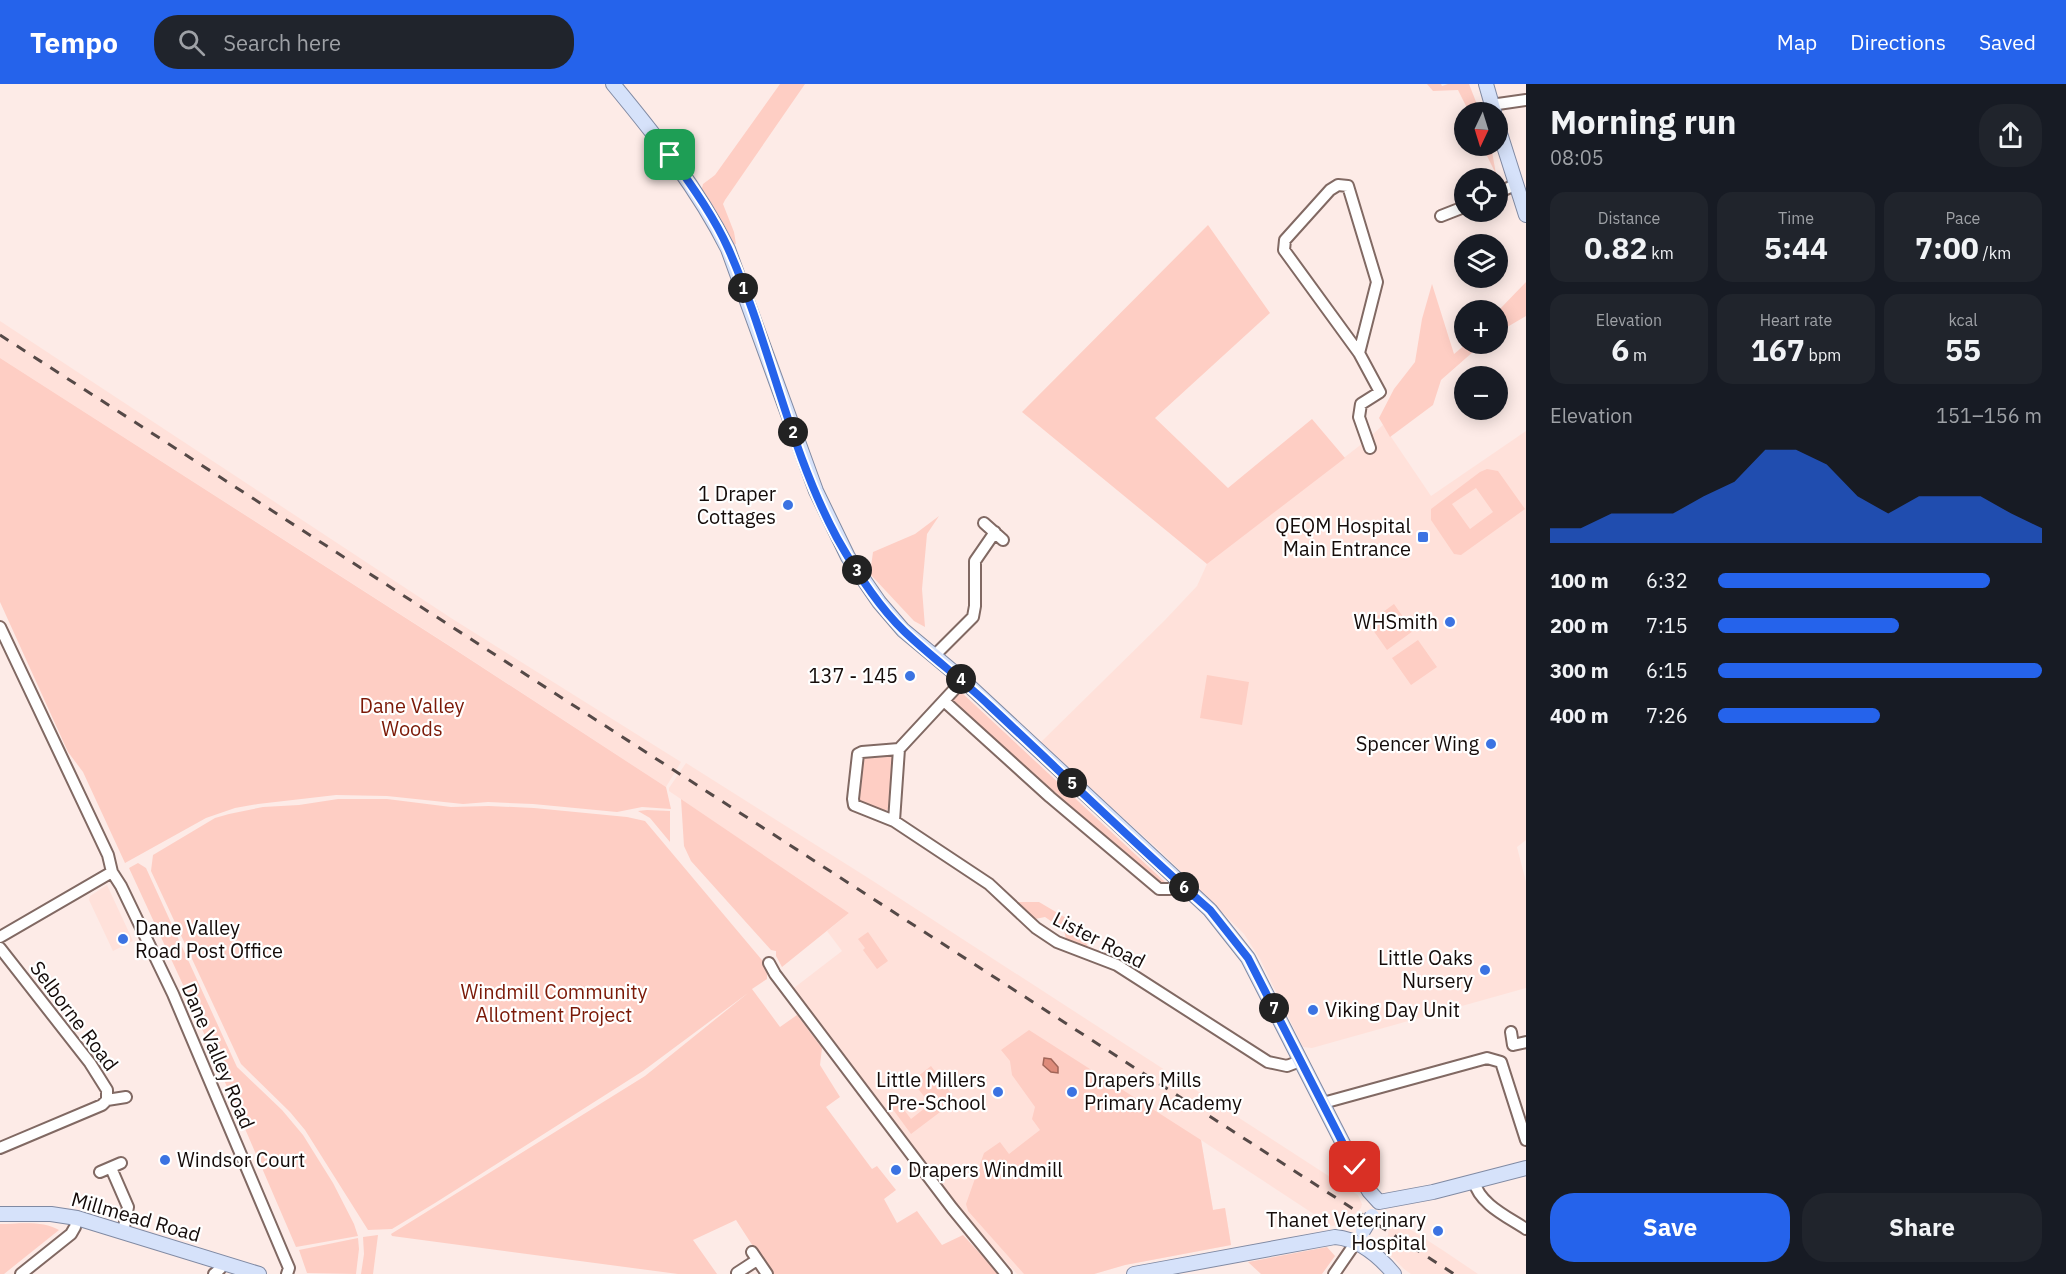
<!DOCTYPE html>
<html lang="en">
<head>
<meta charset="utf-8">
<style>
  :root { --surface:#171b24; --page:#20242c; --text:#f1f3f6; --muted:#9ea1a6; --accent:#2563eb }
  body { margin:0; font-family:"IBM Plex Sans",sans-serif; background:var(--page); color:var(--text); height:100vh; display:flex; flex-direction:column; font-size:22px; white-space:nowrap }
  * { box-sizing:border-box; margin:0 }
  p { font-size:20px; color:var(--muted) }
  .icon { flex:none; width:33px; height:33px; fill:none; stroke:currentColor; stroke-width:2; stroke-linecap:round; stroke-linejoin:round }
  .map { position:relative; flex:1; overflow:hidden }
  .drawer { display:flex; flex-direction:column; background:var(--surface); width:540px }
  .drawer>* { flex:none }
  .needle { width:39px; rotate:184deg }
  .fabs { position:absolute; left:1454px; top:18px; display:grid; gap:12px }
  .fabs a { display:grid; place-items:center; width:54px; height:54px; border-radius:50%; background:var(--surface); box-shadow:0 3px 15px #0003; font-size:30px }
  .pin { position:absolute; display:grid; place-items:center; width:51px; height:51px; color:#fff; margin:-26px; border-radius:12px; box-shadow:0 3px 9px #0006 }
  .km { position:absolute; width:30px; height:30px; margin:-15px; border-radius:50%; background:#222; color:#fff; font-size:16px; line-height:30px; text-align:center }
  .round { display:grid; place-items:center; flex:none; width:63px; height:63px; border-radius:24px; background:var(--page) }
  .head { display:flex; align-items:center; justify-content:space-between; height:102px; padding:0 24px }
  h1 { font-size:33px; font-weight:700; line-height:45px }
  .metrics { display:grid; grid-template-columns:repeat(3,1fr); gap:9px; height:102px; padding:6px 24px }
  .metrics div { display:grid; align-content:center; border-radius:15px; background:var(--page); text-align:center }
  .metrics b { font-size:30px; font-weight:700 }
  .metrics small { font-size:16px; font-weight:400 }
  .metrics p { font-size:16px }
  .chart { height:168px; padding:12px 24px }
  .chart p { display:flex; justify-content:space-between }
  .chart svg { width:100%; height:108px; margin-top:6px; fill:var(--accent); opacity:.7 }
  .cta { display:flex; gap:12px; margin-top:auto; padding:12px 24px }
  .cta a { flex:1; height:69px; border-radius:24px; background:var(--accent); color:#fff; font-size:24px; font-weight:700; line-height:69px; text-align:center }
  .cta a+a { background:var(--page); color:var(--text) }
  ul { padding:0 24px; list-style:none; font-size:20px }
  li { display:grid; grid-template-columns:96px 72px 1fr; align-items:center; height:45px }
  li i { height:15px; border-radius:8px; background:var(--accent) }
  header { display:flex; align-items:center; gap:36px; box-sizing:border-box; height:84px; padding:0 30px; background:var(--accent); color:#fff }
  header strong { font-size:28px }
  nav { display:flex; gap:33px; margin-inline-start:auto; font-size:21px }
  .search { width:420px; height:54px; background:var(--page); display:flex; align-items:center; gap:15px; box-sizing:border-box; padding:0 21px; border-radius:24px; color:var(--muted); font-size:22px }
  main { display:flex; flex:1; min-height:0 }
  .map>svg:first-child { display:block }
  .built { fill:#ffe1da }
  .green { fill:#fecec4; fill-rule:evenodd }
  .water { fill:#de8b7a; stroke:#a16558; stroke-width:1.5 }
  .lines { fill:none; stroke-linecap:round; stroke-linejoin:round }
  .minor-casing { stroke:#816963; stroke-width:14 }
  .major-casing { stroke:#808aa3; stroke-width:16 }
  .minor { stroke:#fff; stroke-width:10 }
  .major { stroke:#d6e2fa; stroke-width:14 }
  .rail { stroke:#554947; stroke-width:3; stroke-dasharray:10 10; stroke-linecap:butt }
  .major-bridge-casing { stroke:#808aa3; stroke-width:16; stroke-linecap:butt }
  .major-bridge { stroke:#d6e2fa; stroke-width:14 }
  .route-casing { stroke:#fff; stroke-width:12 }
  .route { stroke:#2563eb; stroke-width:8 }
  .poi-dot { fill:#3b73e2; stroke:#fff; stroke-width:2 }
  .labels { text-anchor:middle; stroke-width:4.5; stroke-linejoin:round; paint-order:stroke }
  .poi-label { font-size:20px; fill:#140b09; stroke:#fff; text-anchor:end }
  .park-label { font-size:20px; fill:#7b1907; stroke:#fff }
  .street-label { font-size:20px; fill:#140b09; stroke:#fff }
</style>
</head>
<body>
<header>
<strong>Tempo</strong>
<div class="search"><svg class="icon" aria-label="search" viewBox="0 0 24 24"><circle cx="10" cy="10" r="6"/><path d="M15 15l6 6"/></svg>Search here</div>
<nav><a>Map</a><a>Directions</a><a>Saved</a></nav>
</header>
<main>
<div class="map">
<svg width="1526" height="1190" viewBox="0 0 1526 1190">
  <rect width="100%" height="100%" fill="#fdebe7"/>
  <path class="built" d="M 0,237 L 451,534 L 681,678 L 666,703 L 450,562 L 0,274 Z
    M 1383,341 L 1431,412 L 1526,347 L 1526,756 L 1517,763 L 1526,798 L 1526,904 L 1312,964 L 1303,963 L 1260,875 L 1244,850 L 1160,767 L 1040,659 L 1165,536 L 1197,502 L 1207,480 L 1363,359 Z
    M 686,679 L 873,797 L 1358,1111 L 1362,1120 L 1361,1124 L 1347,1137 L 1340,1141 L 1332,1142 L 1201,1056 L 1213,1126 L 1225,1124 L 1231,1161 L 1125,1181 L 1094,1190 L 1017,1190 L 975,1144 L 834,959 L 830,958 L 790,907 L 842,867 L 827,847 L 849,829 L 669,707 L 669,704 Z
    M 107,801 L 133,857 L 113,867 L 89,816 L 90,812 Z
    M 1391,1133 L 1444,1167 L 1478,1190 L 1411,1190 L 1404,1185 L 1387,1168 L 1386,1162 Z"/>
  <path class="green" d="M 780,0 L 805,0 L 725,116 L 723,120 L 734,148 L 736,160 L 728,162 L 701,108 L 703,100 L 715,91 Z
    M 1427,0 L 1441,0 L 1442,2 L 1448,0 L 1469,0 L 1480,28 L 1469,28 L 1458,6 L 1433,7 Z
    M 1482,62 L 1491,62 L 1496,90 Z
    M 1208,141 L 1270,229 L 1155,334 L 1228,404 L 1312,335 L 1345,374 L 1207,480 L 1022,328 Z
    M 1526,198 L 1526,232 L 1497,249 L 1497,228 Z
    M 1432,200 L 1454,270 L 1466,260 L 1482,260 L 1441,296 L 1433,321 L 1390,353 L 1379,334 L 1394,305 L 1415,278 L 1422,235 Z
    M 0,274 L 451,563 L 666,703 L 671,725 L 642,723 L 617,728 L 533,720 L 488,718 L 463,720 L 387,712 L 336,711 L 258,720 L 235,724 L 206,734 L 125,779 L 83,688 L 68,668 L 0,518 Z
    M 1487,385 L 1498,387 L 1525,425 L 1461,471 L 1454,470 L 1431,436 L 1431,425 L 1480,388 ZM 1476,404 L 1493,428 L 1470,445 L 1452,420 Z
    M 939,432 L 927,450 L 922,505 L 925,543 L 914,537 L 870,490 L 873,468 L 915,450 Z
    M 1394,520 L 1413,547 L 1387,566 L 1368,539 Z
    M 1418,556 L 1437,583 L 1411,601 L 1392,574 Z
    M 1207,591 L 1249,598 L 1242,641 L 1200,634 Z
    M 961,608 L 1165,798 L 1165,801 L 1157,798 L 953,619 L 952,613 Z
    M 890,670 L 893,676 L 892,723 L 885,727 L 860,719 L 858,710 L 860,676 L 866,673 Z
    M 338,715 L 387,715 L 451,723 L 489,722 L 534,724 L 627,733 L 645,737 L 767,882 L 767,895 L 752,905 L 780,943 L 797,931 L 822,964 L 820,981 L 840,1013 L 826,1023 L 872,1085 L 877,1082 L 896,1106 L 884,1115 L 897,1139 L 917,1127 L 942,1161 L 963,1151 L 999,1190 L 771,1190 L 736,1136 L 693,1156 L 717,1190 L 678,1190 L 392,1152 L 391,1150 L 645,992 L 748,909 L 643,987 L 435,1119 L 392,1145 L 368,1146 L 305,1046 L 290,1028 L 241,980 L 151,787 L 153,771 L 215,734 L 229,730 L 263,723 L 299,721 Z
    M 681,715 L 849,829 L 782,883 L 776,872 L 776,867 L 771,866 L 691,777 L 684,762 Z
    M 647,726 L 670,727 L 670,758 L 650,734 L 638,727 Z
    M 138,779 L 146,784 L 237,983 L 282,1026 L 303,1051 L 333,1099 L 354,1140 L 358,1152 L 296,1163 L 184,903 L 129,784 Z
    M 1018,818 L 1039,818 L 1078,841 L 1088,863 L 1066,855 L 1064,846 L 1045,833 L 1035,835 Z
    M 868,848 L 888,877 L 877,885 L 863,866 L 865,864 L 858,855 Z
    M 1029,946 L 1201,1056 L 1213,1126 L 1225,1124 L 1231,1161 L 1125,1181 L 1094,1190 L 1024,1190 L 968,1127 L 966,1120 L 984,1069 L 1000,1058 L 1009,1070 L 1040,1046 L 1032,1035 L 1035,1023 L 1012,991 L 1010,977 L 1001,966 Z
    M 931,982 L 956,1016 L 911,1050 L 886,1016 L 893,1011 L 911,1035 L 930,1020 L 912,997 Z
    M 0,1140 C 18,1140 43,1136 59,1146 L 4,1190 L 0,1190 Z
    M 378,1151 L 373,1190 L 361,1190 L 364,1170 L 363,1153 Z
    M 358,1154 L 359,1165 L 356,1190 L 307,1189 L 299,1166 Z
    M 1327,1163 L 1335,1172 L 1322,1190 L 1261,1190 L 1248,1178 Z"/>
  <path class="water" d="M 1044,974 L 1051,975 L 1058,983 L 1058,989 L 1051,988 L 1043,981 Z"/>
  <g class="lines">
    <defs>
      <path id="minor" d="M 1491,21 L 1526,16
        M 1497,109 L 1515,101
        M 1441,132 L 1464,123
        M 1359,269 L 1284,166 L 1285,156 L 1330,106 L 1338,101 L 1348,102 L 1377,198 L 1359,269 L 1380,308 L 1361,320 L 1359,333 L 1370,364
        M 984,439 L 1003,456
        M 0,543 L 108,771 L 112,788 L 121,802 L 173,910 L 283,1170 L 289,1184 L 287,1190
        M 934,572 L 973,533 L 975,522 L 975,477 L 995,448
        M 944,617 L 1050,713 L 1159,805 L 1170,805 L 1179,798
        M 899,665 L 862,668 L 858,670 L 853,715 L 854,721 L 894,737 L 989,800 L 1036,844 L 1057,858 L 1117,881 L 1268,978 L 1287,982 L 1300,977
        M 894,737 L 899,665 L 963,596
        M 0,853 L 112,788
        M 0,864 L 90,979 L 107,1006 L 107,1016 L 102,1021 L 0,1064
        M 769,879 L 775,890 L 952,1124 L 1006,1190
        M 1511,948 L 1513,961 L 1526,958
        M 107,1016 L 126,1013
        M 1323,1019 L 1487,974 L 1501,978 L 1526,1056
        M 111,1084 L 128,1123 L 123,1148
        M 100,1088 L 121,1079
        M 1474,1097 C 1479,1120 1508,1133 1526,1145
        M 752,1168 L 767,1190
        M 737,1189 L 757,1176
        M 21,1190 L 71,1150 L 75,1143 L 77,1134
        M 214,1190 L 220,1185 L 221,1179
        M 1334,1190 L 1356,1158"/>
      <path id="major" d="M 613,0 C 656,52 698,105 728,165 L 816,407 L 848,473 L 879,518 L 903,546 L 963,596 L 1210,826 L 1248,874 L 1355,1083 L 1369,1107 L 1379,1118
        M 1486,0 L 1494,28
        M 1497,40 L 1526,131
        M 1379,1118 L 1433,1108 L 1526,1084
        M 0,1130 L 51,1130 L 77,1134 L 259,1190
        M 1134,1190 L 1335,1153 C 1359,1155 1379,1172 1394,1190"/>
    </defs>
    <use href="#minor" class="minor-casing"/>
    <use href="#major" class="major-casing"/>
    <use href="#minor" class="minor"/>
    <use href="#major" class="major"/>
    <path class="rail" d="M 0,251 L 1454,1190"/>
    <defs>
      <path id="major-bridge" d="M 1363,1147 L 1372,1132"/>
    </defs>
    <use href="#major-bridge" class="major-bridge-casing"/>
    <use href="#major-bridge" class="major-bridge"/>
  </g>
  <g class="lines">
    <defs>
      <path id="route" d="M 670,71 C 691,101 713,131 728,164 C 770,258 788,363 837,454 C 855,486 877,521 904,547 C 931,573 962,595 990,622 C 1063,690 1135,760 1210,826 L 1248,874 L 1355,1083"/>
    </defs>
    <use href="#route" class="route-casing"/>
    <use href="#route" class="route"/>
  </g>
  <g class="poi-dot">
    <circle cx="788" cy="421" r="6"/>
    <rect x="1417" y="447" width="12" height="12" rx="3"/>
    <circle cx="1450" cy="538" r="6"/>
    <circle cx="910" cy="592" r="6"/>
    <circle cx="1491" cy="660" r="6"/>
    <circle cx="123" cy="855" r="6"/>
    <circle cx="1485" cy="886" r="6"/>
    <circle cx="1313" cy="926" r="6"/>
    <circle cx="998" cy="1008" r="6"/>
    <circle cx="1072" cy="1008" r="6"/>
    <circle cx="165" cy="1076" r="6"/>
    <circle cx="896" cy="1086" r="6"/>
    <circle cx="1438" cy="1147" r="6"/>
  </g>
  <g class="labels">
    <g class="poi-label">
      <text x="776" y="417">1 Draper<tspan x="776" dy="23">Cottages</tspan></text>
      <text x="1411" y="449">QEQM Hospital<tspan x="1411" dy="23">Main Entrance</tspan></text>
      <text x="1438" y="545">WHSmith</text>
      <text x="898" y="599">137 - 145</text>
      <text x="1479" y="667">Spencer Wing</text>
      <text x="135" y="851" text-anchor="start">Dane Valley<tspan x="135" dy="23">Road Post Office</tspan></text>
      <text x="1473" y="881">Little Oaks<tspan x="1473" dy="23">Nursery</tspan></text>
      <text x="1325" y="933" text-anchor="start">Viking Day Unit</text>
      <text x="986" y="1003">Little Millers<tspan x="986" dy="23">Pre-School</tspan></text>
      <text x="1084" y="1003" text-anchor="start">Drapers Mills<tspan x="1084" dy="23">Primary Academy</tspan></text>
      <text x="177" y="1083" text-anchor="start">Windsor Court</text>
      <text x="908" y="1093" text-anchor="start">Drapers Windmill</text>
      <text x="1426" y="1143">Thanet Veterinary<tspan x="1426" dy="23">Hospital</tspan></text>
    </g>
    <g class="park-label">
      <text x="412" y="629">Dane Valley<tspan x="412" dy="23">Woods</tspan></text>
      <text x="554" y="915">Windmill Community<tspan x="554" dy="23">Allotment Project</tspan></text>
    </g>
    <g class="street-label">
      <text transform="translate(1099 856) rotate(27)" y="7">Lister Road</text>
      <text transform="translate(74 932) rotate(53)" y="7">Selborne Road</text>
      <text transform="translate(218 972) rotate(67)" y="7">Dane Valley Road</text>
      <text transform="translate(136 1133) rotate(16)" y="7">Millmead Road</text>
    </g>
  </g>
</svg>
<div class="fabs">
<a><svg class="needle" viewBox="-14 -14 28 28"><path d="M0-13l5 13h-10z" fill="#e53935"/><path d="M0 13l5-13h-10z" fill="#9ea1a6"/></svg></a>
<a><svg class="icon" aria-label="locate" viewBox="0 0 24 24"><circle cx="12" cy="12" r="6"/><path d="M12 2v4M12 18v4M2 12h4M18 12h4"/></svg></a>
<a><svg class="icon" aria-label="layers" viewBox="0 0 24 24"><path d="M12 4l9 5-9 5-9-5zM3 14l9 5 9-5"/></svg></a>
<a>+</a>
<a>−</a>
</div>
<div class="pin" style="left:670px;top:71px;background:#1e9e55"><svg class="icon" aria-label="arrive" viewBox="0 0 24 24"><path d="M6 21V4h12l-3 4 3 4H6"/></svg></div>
<div class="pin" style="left:1355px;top:1083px;background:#d93025"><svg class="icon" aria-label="check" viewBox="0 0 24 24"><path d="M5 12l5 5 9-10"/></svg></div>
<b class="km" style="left:743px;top:204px">1</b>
<b class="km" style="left:793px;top:348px">2</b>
<b class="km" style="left:857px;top:486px">3</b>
<b class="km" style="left:961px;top:595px">4</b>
<b class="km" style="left:1072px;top:699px">5</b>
<b class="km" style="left:1184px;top:803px">6</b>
<b class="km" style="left:1274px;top:924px">7</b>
</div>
<section class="drawer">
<div class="head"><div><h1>Morning run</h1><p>08:05</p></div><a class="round"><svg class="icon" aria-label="share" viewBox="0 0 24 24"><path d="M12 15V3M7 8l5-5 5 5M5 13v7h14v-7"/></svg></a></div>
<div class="metrics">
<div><p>Distance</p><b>0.82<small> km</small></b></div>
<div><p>Time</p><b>5:44</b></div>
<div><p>Pace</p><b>7:00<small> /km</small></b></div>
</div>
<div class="metrics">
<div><p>Elevation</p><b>6<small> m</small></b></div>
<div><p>Heart rate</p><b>167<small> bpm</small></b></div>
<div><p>kcal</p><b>55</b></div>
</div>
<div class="chart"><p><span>Elevation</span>151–156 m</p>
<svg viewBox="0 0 160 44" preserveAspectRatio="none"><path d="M0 44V38L10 38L20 32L30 32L40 32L50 25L60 19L70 6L80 6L90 12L100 25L110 32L120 25L130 25L140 25L150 32L160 38V44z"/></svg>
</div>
<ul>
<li><b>100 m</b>6:32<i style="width:84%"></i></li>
<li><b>200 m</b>7:15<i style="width:56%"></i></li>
<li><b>300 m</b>6:15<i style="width:100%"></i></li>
<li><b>400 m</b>7:26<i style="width:50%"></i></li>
</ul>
<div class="cta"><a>Save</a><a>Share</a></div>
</section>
</main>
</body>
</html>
